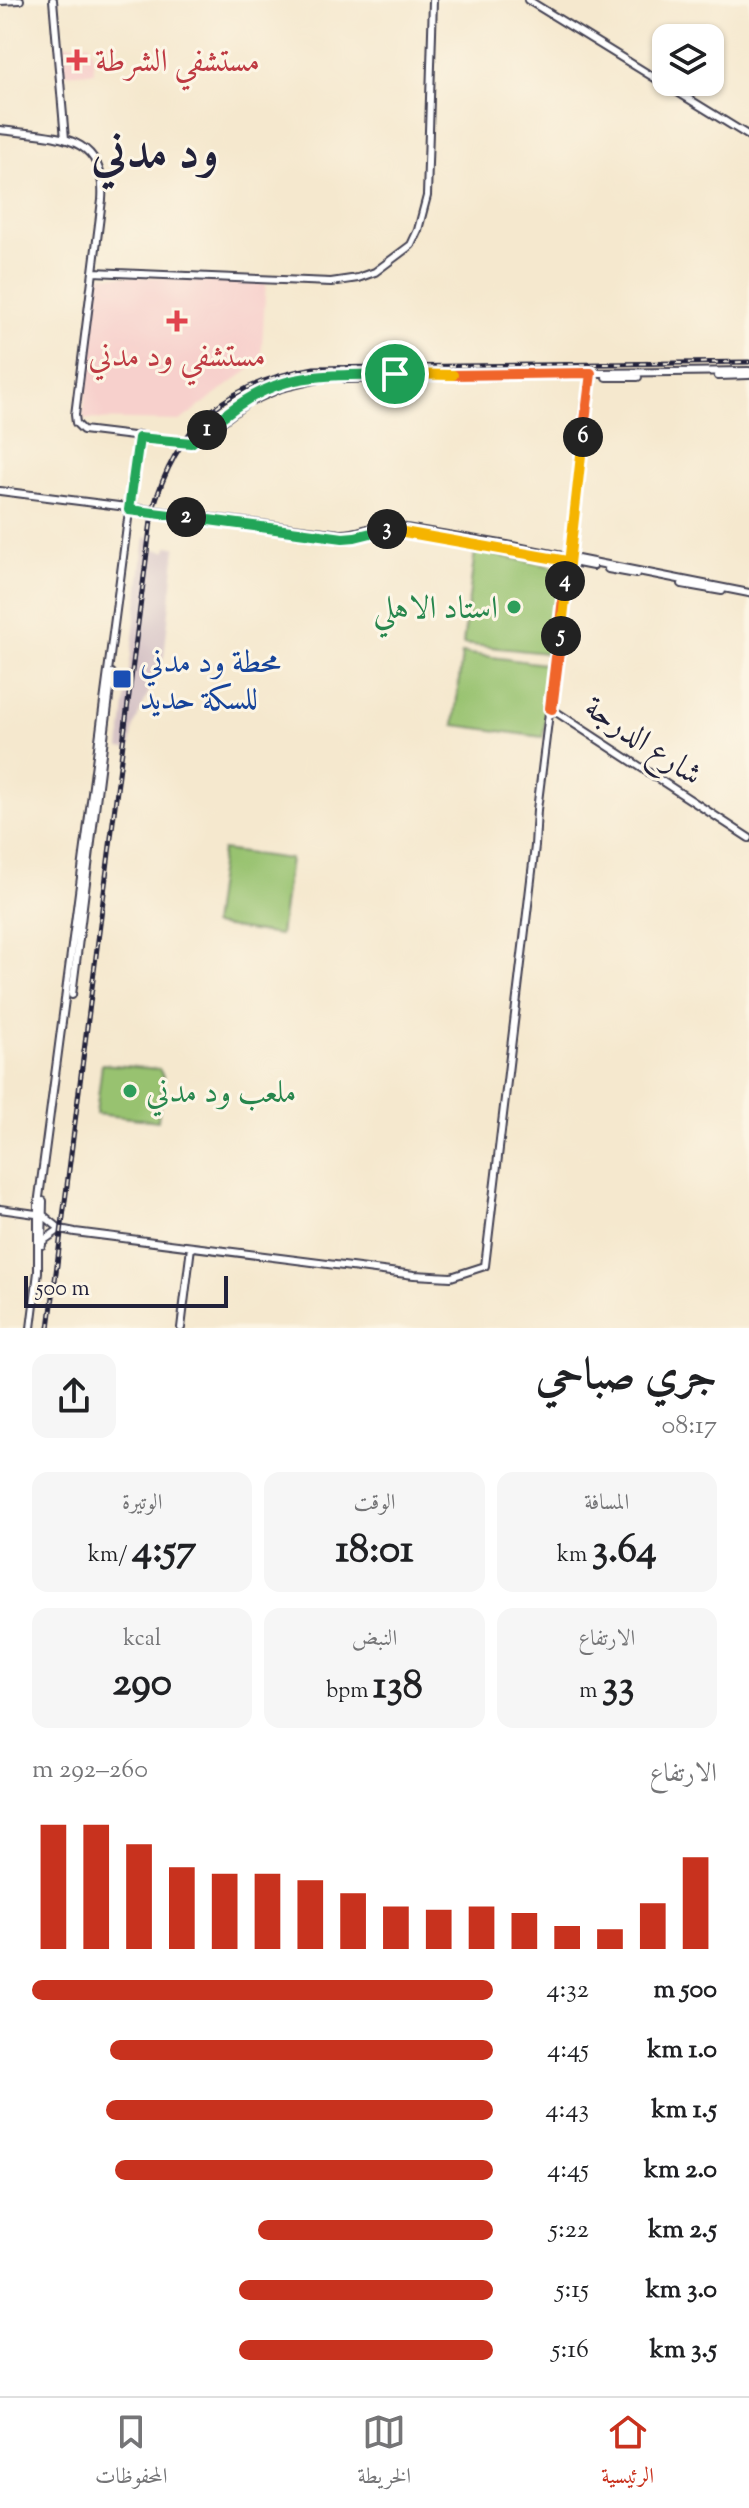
<!DOCTYPE html>
<html lang="ar">
<head>
<meta charset="utf-8">
<style>
  :root { --surface:#fff; --page:#f6f6f6; --text:#202124; --muted:#757577; --line:#e0e0e0; --accent:#c8321e }
  body { margin:0; font-family:"Sorts Mill Goudy",Amiri,serif; background:var(--page); color:var(--text); direction:rtl; height:100vh; display:flex; flex-direction:column; font-size:30px; white-space:nowrap }
  * { box-sizing:border-box; margin:0 }
  p { font-size:26px; color:var(--muted) }
  .icon { flex:none; width:44px; height:44px; fill:none; stroke:currentColor; stroke-width:2; stroke-linecap:round; stroke-linejoin:round }
  .map { position:relative; height:1328px; overflow:hidden; direction:ltr }
  .side { display:flex; flex-direction:column; background:var(--surface); flex:1 }
  .side>* { flex:none }
  .buttons { position:absolute; left:652px; top:24px; display:grid; gap:16px }
  .buttons a { display:grid; place-items:center; width:72px; height:72px; border-radius:16px; background:var(--surface); box-shadow:0 2px 6px #0004; font-size:40px }
  .scale { position:absolute; left:24px; bottom:20px; width:204px; box-sizing:border-box; padding-left:8px; border:4px solid #22223b; border-top:0; font-size:22px; line-height:28px; white-space:nowrap; color:#22223b; -webkit-text-stroke:6px #fcf5e5; paint-order:stroke }
  .pin { position:absolute; display:grid; place-items:center; width:68px; height:68px; color:#fff; margin:-34px; border:4px solid #fff; border-radius:50%; box-shadow:0 2px 8px #0007 }
  .km { position:absolute; width:40px; height:40px; margin:-20px; border-radius:50%; background:#222; color:#fff; font-size:22px; line-height:40px; text-align:center }
  .round { display:grid; place-items:center; flex:none; width:84px; height:84px; border-radius:16px; background:var(--page) }
  .overview { display:flex; align-items:center; justify-content:space-between; height:136px; padding:0 32px }
  h1 { font-size:44px; font-weight:800; line-height:60px }
  .metrics { display:grid; grid-template-columns:repeat(3,1fr); gap:12px; height:136px; padding:8px 32px }
  .metrics div { display:grid; align-content:center; border-radius:16px; background:var(--page); text-align:center }
  .metrics b { font-size:40px; font-weight:800 }
  .metrics small { font-size:22px; font-weight:400 }
  .metrics p { font-size:22px }
  .chart { height:224px; padding:16px 32px }
  .chart p { display:flex; justify-content:space-between }
  .chart svg { width:100%; height:144px; margin-top:8px; stroke:var(--accent); stroke-width:6 }
  ul { padding:0 32px; list-style:none; font-size:26px }
  li { display:grid; grid-template-columns:128px 96px 1fr; align-items:center; height:60px }
  li i { height:20px; border-radius:10px; background:var(--accent) }
  .tab-bar { display:flex; justify-content:space-around; align-items:center; height:112px; border-top:2px solid var(--line); background:var(--surface); font-size:22px; color:var(--muted) }
  .tab-bar a { display:grid; justify-items:center; gap:4px }
  .tab-bar .on { color:var(--accent) }
  .map>svg:first-child { display:block }
  .built { fill:#f7d0cc }
  .industrial { fill:#d2bec3 }
  .green { fill:#98c26f; stroke:#5d7255; stroke-width:2 }
  .lines { fill:none; stroke-linecap:round; stroke-linejoin:round }
  .secondary-casing { stroke:#424051; stroke-width:10 }
  .secondary { stroke:#fff; stroke-width:6 }
  .rail-casing { stroke:#22223b; stroke-width:5 }
  .rail { stroke:#fcf5e5; stroke-width:2; stroke-dasharray:6; stroke-linecap:butt }
  .split-1-casing { stroke:#fff; stroke-width:16 }
  .split-2-casing { stroke:#fff; stroke-width:16 }
  .split-3-casing { stroke:#fff; stroke-width:16 }
  .split-4-casing { stroke:#fff; stroke-width:16 }
  .split-5-casing { stroke:#fff; stroke-width:16 }
  .split-6-casing { stroke:#fff; stroke-width:16 }
  .split-7-casing { stroke:#fff; stroke-width:16 }
  .split-8-casing { stroke:#fff; stroke-width:16 }
  .split-1 { stroke:#22a559; stroke-width:10 }
  .split-2 { stroke:#22a559; stroke-width:10 }
  .split-3 { stroke:#22a559; stroke-width:10 }
  .split-4 { stroke:#f5b400; stroke-width:10 }
  .split-5 { stroke:#f0652b; stroke-width:10 }
  .split-6 { stroke:#f5b400; stroke-width:10 }
  .split-7 { stroke:#f0652b; stroke-width:10 }
  .split-8 { stroke:#f5b400; stroke-width:10 }
  .health-dot { fill:#e0444e; stroke:#fcf5e5; stroke-width:3 }
  .leisure-dot { fill:#2e9e5b; stroke:#fcf5e5; stroke-width:3 }
  .transit-dot { fill:#1a4fb4; stroke:#fcf5e5; stroke-width:3 }
  .labels { text-anchor:middle; stroke-width:6; stroke-linejoin:round; paint-order:stroke }
  .health-label { font-size:32px; fill:#be3a42; stroke:#fcf5e5; text-anchor:start }
  .leisure-label { font-size:32px; fill:#27864d; stroke:#fcf5e5; text-anchor:end }
  .transit-label { font-size:32px; fill:#164399; stroke:#fcf5e5; text-anchor:start }
  .street-label { font-size:32px; fill:#22223b; stroke:#fcf5e5 }
  .town-label { font-size:48px; font-weight:bold; fill:#22223b; stroke:#fcf5e5 }
</style>
</head>
<body>
<div class="map">
<svg width="749" height="1328" viewBox="0 0 749 1328">
  <rect width="100%" height="100%" fill="#fcf5e5"/>
  <filter id="ink" filterUnits="userSpaceOnUse"><feTurbulence type="fractalNoise" baseFrequency=".0125" numOctaves="2"/><feDisplacementMap in="SourceGraphic" scale="16" xChannelSelector="R" yChannelSelector="G"/><feConvolveMatrix kernelMatrix="1 2 1 2 8 2 1 2 1" color-interpolation-filters="sRGB"/></filter>
  <filter id="wash" filterUnits="userSpaceOnUse"><feTurbulence type="fractalNoise" baseFrequency=".006" numOctaves="4" result="noise"/><feDisplacementMap in="SourceGraphic" scale="32" xChannelSelector="R" yChannelSelector="G"/><feGaussianBlur stdDeviation="1.8" result="paint"/><feColorMatrix in="noise" values="0 0 0 0 0 0 0 0 0 0 0 0 0 0 0 0 0 1.4 0 .05"/><feComposite in="paint" operator="in"/></filter>
  <g filter="url(#wash)">
    <rect width="100%" height="100%" fill="#f5e8ce"/>
    <path class="built" d="M 89,43 L 89,49 L 92,49 L 94,72 L 61,74 L 59,45 Z
      M 95,275 L 266,281 L 261,361 L 180,421 L 83,419 Z"/>
    <path class="industrial" d="M 145,537 L 152,538 L 153,549 L 166,551 L 167,546 L 176,547 L 164,657 L 134,726 L 130,749 L 120,748 Z"/>
    <path class="green" d="M 475,551 L 564,569 L 554,654 L 463,644 Z
      M 462,653 L 552,665 L 543,737 L 454,725 Z
      M 222,850 L 290,859 L 280,935 L 212,925 Z
      M 102,1064 L 159,1069 L 163,1076 L 158,1121 L 96,1114 Z"/>
  </g>
  <g filter="url(#ink)">
    <g class="lines">
      <defs>
        <path id="secondary" d="M 53,0 L 65,139
          M 528,0 L 749,136
          M 0,1 L 20,0
          M 0,130 C 52,137 107,131 102,200 L 75,415 L 76,423 L 83,430 L 191,443 C 223,414 259,383 303,377 L 749,371
          M 93,272 L 331,282 L 358,278 L 375,272 L 411,245 L 418,230 L 427,196 L 433,0
          M 718,376 L 749,375
          M 606,377 L 638,377
          M 346,379 L 395,378
          M 254,400 L 281,388 L 315,380
          M 211,430 L 244,405
          M 0,491 L 340,534 C 358,535 371,525 388,525 L 507,545 L 749,593
          M 486,545 L 593,566
          M 608,569 L 636,574
          M 682,584 L 722,591
          M 550,708 L 749,838
          M 72,995 L 112,673
          M 0,1209 L 43,1215 L 60,1229 L 75,1232 L 414,1275 L 451,1277 L 485,1266 L 535,846 L 537,810 L 591,373
          M 43,1241 L 60,1229
          M 42,1245 L 43,1201
          M 31,1328 L 38,1272 L 38,1205 L 139,435
          M 181,1328 L 191,1247"/>
      </defs>
      <use href="#secondary" class="secondary-casing"/>
      <use href="#secondary" class="secondary"/>
      <defs>
        <path id="rail" d="M 49,1328 L 152,513 C 176,425 225,383 314,368 L 749,362"/>
      </defs>
      <use href="#rail" class="rail-casing"/>
      <use href="#rail" class="rail"/>
    </g>
  </g>
  <g class="lines" filter="url(#ink)">
    <defs>
      <path id="split-1" d="M 207,430 C 273,370 311,376 395,374"/>
      <path id="split-2" d="M 186,517 L 129,510 L 139,438 L 191,443 L 207,430"/>
      <path id="split-3" d="M 186,517 L 343,538 L 355,537 L 387,529"/>
      <path id="split-4" d="M 387,529 L 567,561 L 565,581"/>
      <path id="split-5" d="M 561,636 L 552,709 L 550,708 L 565,581"/>
      <path id="split-6" d="M 561,636 L 583,437"/>
      <path id="split-7" d="M 453,375 L 591,373 L 583,437"/>
      <path id="split-8" d="M 395,374 L 453,375"/>
    </defs>
    <use href="#split-1" class="split-1-casing"/>
    <use href="#split-2" class="split-2-casing"/>
    <use href="#split-3" class="split-3-casing"/>
    <use href="#split-4" class="split-4-casing"/>
    <use href="#split-5" class="split-5-casing"/>
    <use href="#split-6" class="split-6-casing"/>
    <use href="#split-7" class="split-7-casing"/>
    <use href="#split-8" class="split-8-casing"/>
    <use href="#split-1" class="split-1"/>
    <use href="#split-2" class="split-2"/>
    <use href="#split-3" class="split-3"/>
    <use href="#split-4" class="split-4"/>
    <use href="#split-5" class="split-5"/>
    <use href="#split-6" class="split-6"/>
    <use href="#split-7" class="split-7"/>
    <use href="#split-8" class="split-8"/>
  </g>
  <g class="health-dot">
    <path d="M73 48h8v8h8v8h-8v8h-8v-8h-8v-8h8z"/>
    <path d="M173 309h8v8h8v8h-8v8h-8v-8h-8v-8h8z"/>
  </g>
  <g class="leisure-dot">
    <circle cx="514" cy="607" r="8"/>
    <circle cx="130" cy="1091" r="8"/>
  </g>
  <rect class="transit-dot" x="112" y="669" width="20" height="20" rx="4"/>
  <g class="labels">
    <g class="health-label">
      <text x="95" y="71">مستشفي الشرطة</text>
      <text x="177" y="366" text-anchor="middle">مستشفي ود مدني</text>
    </g>
    <g class="leisure-label">
      <text x="498" y="618">استاد الاهلي</text>
      <text x="146" y="1102" text-anchor="start">ملعب ود مدني</text>
    </g>
    <g class="transit-label">
      <text x="140" y="672">محطة ود مدني<tspan x="140" dy="37">للسكة حديد</tspan></text>
    </g>
    <g class="street-label">
      <text transform="translate(644 740) rotate(34)" y="11">شارع الدرجة</text>
    </g>
    <g class="town-label">
      <text x="155" y="167">ود مدني</text>
    </g>
  </g>
</svg>
<div class="buttons">
<a><svg class="icon" aria-label="layers" viewBox="0 0 24 24"><path d="M12 4l9 5-9 5-9-5zM3 14l9 5 9-5"/></svg></a>
</div>
<div class="scale">500 m</div>
<div class="pin" style="left:395px;top:374px;background:#1e9e55"><svg class="icon" aria-label="arrive" viewBox="0 0 24 24"><path d="M6 21V4h12l-3 4 3 4H6"/></svg></div>
<b class="km" style="left:207px;top:430px">1</b>
<b class="km" style="left:186px;top:517px">2</b>
<b class="km" style="left:387px;top:529px">3</b>
<b class="km" style="left:565px;top:581px">4</b>
<b class="km" style="left:561px;top:636px">5</b>
<b class="km" style="left:583px;top:437px">6</b>
</div>
<section class="side">
<div class="overview"><div><h1>جري صباحي</h1><p>08:17</p></div><a class="round"><svg class="icon" aria-label="share" viewBox="0 0 24 24"><path d="M12 15V3M7 8l5-5 5 5M5 13v7h14v-7"/></svg></a></div>
<div class="metrics">
<div><p>المسافة</p><b>3.64<small> km</small></b></div>
<div><p>الوقت</p><b>18:01</b></div>
<div><p>الوتيرة</p><b>4:57<small> /km</small></b></div>
</div>
<div class="metrics">
<div><p>الارتفاع</p><b>33<small> m</small></b></div>
<div><p>النبض</p><b>138<small> bpm</small></b></div>
<div><p>kcal</p><b>290</b></div>
</div>
<div class="chart"><p><span>الارتفاع</span>260–292 m</p>
<svg viewBox="0 0 160 44" preserveAspectRatio="none"><path d="M5 44V6M15 44V6M25 44V12M35 44V19M45 44V21M55 44V21M65 44V23M75 44V27M85 44V31M95 44V32M105 44V31M115 44V33M125 44V37M135 44V38M145 44V30M155 44V16"/></svg>
</div>
<ul>
<li><b>500 m</b>4:32<i style="width:100%"></i></li>
<li><b>1.0 km</b>4:45<i style="width:83%"></i></li>
<li><b>1.5 km</b>4:43<i style="width:84%"></i></li>
<li><b>2.0 km</b>4:45<i style="width:82%"></i></li>
<li><b>2.5 km</b>5:22<i style="width:51%"></i></li>
<li><b>3.0 km</b>5:15<i style="width:55%"></i></li>
<li><b>3.5 km</b>5:16<i style="width:55%"></i></li>
</ul>
</section>
<nav class="tab-bar">
<a class="on"><svg class="icon" aria-label="home" viewBox="0 0 24 24"><path d="M3 11l9-7 9 7M6 9v11h12V9"/></svg>الرئيسية</a>
<a><svg class="icon" aria-label="map" viewBox="0 0 24 24"><path d="M3 6l6-2 6 2 6-2v14l-6 2-6-2-6 2zM9 4v14M15 6v14"/></svg>الخريطة</a>
<a><svg class="icon" aria-label="saved" viewBox="0 0 24 24"><path d="M7 4h10v16l-5-4-5 4z"/></svg>المحفوظات</a>
</nav>
</body>
</html>
